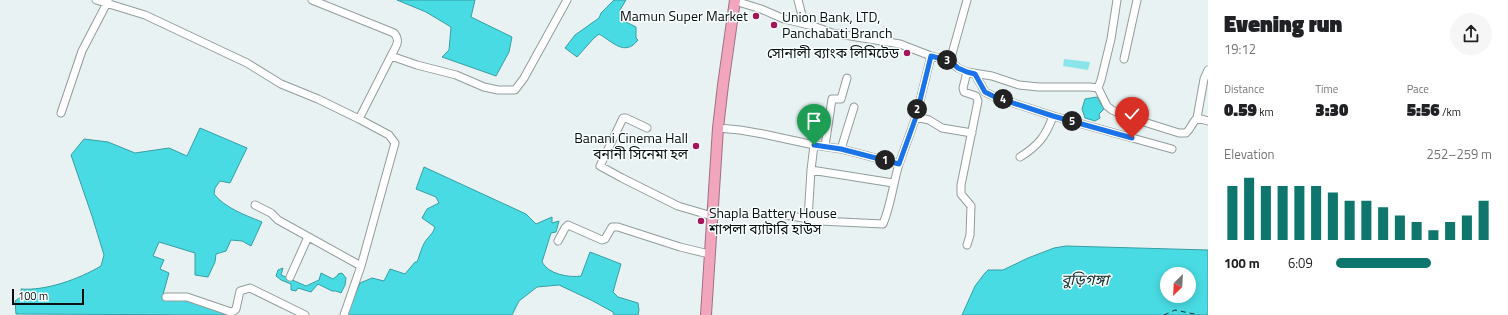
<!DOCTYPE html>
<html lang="en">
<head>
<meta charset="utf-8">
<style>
  :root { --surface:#fff; --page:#f6f6f6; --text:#202124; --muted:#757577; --accent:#0f766e }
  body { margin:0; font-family:"Titillium Web","Noto Sans Bengali",sans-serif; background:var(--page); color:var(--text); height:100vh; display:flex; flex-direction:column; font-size:15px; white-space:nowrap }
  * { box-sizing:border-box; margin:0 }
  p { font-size:13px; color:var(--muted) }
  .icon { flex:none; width:22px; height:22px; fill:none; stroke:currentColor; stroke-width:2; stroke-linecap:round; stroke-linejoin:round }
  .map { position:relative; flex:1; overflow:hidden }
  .details { display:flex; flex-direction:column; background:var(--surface); width:300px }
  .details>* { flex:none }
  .needle { width:26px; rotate:204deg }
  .buttons { position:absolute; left:1160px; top:267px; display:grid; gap:8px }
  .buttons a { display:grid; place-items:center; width:36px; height:36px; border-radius:50%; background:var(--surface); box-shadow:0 2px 10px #0003; font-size:20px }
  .scale { position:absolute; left:12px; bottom:10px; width:72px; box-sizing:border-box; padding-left:4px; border:2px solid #0c0f0f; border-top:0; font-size:11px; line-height:14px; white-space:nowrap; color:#0c0f0f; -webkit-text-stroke:3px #f8ffff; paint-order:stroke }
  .pin { position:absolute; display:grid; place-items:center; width:34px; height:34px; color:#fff; margin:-41px -17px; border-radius:50% 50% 50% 0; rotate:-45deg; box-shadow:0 0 4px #0007 }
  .pin .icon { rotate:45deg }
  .km { position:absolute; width:20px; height:20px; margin:-10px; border-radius:50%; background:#222; color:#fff; font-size:11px; line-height:20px; text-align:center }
  .round { display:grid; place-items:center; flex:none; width:42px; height:42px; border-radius:21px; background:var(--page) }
  .head { display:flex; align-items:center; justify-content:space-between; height:68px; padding:0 16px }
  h1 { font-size:22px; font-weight:800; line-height:30px }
  .figures { display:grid; grid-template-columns:repeat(3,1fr); gap:6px; height:68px; padding:4px 16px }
  .figures div { display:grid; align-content:center }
  .figures b { font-size:17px; font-weight:800 }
  .figures small { font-size:11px; font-weight:400 }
  .figures p { font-size:11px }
  .chart { height:112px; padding:8px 16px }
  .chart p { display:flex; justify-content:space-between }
  .chart svg { width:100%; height:72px; margin-top:4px; stroke:var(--accent); stroke-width:6 }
  ul { padding:0 16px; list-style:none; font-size:13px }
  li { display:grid; grid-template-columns:64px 48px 1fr; align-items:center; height:30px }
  li i { height:10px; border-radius:5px; background:var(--accent) }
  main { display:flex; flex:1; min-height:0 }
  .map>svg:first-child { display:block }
  .green { fill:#8be4e9 }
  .water { fill:#49dbe3; stroke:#379ea3; fill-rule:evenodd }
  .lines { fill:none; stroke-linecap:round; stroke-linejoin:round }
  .ferry { stroke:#152d2f; stroke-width:1; stroke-dasharray:5 4; stroke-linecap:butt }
  .minor-casing { stroke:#929c9c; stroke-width:9 }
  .highway-casing { stroke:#a17180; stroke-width:12 }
  .minor { stroke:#fff; stroke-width:7 }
  .highway { stroke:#f1a6bd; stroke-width:10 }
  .route-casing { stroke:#fff; stroke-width:8 }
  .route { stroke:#1a73e8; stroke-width:5 }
  .poi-dot { fill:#a4165a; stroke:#f8ffff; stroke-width:1.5 }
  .labels { text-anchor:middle; stroke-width:3; stroke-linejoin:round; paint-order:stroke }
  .poi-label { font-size:14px; fill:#0c0f0f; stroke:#f8ffff; text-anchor:end }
  .water-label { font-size:15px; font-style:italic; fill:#152d2f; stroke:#f8ffff }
</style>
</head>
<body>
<main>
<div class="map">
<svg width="1208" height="315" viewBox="0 0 1208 315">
  <rect width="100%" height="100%" fill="#e8f2f3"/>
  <path class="green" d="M 1064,59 L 1090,62 L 1088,70 L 1063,66 Z"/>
  <path class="water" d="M 397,0 L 475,0 L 471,17 L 512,37 L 509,52 L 496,76 L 442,57 L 449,50 L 451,27 L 426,12 Z
    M 614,0 L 626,0 L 620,10 L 622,20 L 636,27 L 636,38 L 638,40 C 625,57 613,42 599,34 L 594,38 L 577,57 L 565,48 L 575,35 L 599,18 L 601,13 Z
    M 1097,97 L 1104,109 L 1099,114 L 1100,118 L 1095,121 L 1085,118 L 1082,109 L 1085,99 Z
    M 200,128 L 247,148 L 230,183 L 220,181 L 215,188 L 214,194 C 225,208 245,215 262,222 L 251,246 L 242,241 L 231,240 L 226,251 L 216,254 L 215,262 L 208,277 L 195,275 L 195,253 L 159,242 L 153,256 L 164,260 L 160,269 L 169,273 L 162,298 L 192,301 L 229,315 L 16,314 L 15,301 L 21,297 L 21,289 C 46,291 79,279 101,266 L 104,255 L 92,216 L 71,155 L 84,139 L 108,142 L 135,153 L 169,148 L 187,156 Z
    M 424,167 L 526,214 L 536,224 L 552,217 L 552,223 L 559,221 L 556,232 L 551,233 L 542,262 C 548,274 569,278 581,276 L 590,252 L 621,264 L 613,292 L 618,297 L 638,303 L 639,310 L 638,315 L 614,315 L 613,312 L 591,300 L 559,285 L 537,287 L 519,301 L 512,315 L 346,315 L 360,283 L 372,278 L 384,281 L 390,269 L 405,274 L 415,262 L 417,262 C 420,255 422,244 428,238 C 431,234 433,233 435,227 L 422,218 L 427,209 L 439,203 L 436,197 L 416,189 Z
    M 1066,246 L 1208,250 L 1208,315 L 962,315 L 975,286 L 985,273 L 988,270 L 1003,270 L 1028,258 L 1054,248 ZM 1167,274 L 1189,274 L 1189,296 L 1167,296 Z
    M 283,268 L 281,275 L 306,286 L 319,280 L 321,273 L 333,279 L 338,275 L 338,274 L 342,273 L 346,278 L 345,285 L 341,293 L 336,291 L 332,291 L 318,284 L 311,292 L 298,288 L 296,291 L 291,290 L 291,284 L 281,280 L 276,276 L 278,270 Z"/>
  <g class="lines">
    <path class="ferry" d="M 1164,315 L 1175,310 L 1199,315"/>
    <defs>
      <path id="minor" d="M 96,0 L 145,15 L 247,63 L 281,84 L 318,99 L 359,119 L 391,56 L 417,65 L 456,75 L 484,87 L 498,90 L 515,90 L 524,78 L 567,0
        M 312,0 L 394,33 C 401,41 396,46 391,56
        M 798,0 L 804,23
        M 735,1 L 761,9 L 784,19 L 813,26 L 832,33 L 900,44 L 931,56 L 950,61 L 958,68 L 967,72 L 992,76 L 1019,85 L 1039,87 L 1090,87 L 1098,88 L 1107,106 L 1112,110 L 1128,117 L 1179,133 L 1186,133 C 1191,129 1191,124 1197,118 L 1208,121
        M 1124,59 L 1137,0
        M 950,61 L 967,0
        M 975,74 L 985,92 L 995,97 L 1053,116 C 1046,136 1038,146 1020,157
        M 1098,88 L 1101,80 L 1111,39 L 1117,0
        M 61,113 L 82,51 L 108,1
        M 1053,116 L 1172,149
        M 916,117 L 929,120 L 942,128 L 972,133
        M 1197,118 L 1204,79 L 1208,70
        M 647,128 L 626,118 L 623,118 L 600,166 L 622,178 L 678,206 L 712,216
        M 718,128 L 740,130 L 763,134 L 814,145 L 841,149 L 899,164 L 916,117 L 931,56
        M 825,146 L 832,99 L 841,99 L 847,78
        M 841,149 L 854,107
        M 811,170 L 814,145
        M 893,183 L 811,170 L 808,219 L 820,221 L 883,224 C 891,205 893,184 899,164
        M 255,205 L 271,213 L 278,220 L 361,266
        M 786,215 L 808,219
        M 558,241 L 565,228 L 568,225 L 602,240 L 605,239 L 612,227 L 618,227 L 680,247 L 709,254
        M 967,245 L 970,235 L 971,206 L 961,194 L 961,185 L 978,101 L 976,96 L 964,92 L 963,88 L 967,72
        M 290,277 L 308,237
        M 166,297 L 187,297 L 231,312 L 234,311 L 236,309 L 240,291 L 250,288 L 305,315
        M 344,315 L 361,266 L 395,143 L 389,135 L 359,119"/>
      <path id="highway" d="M 706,315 L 718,128 L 723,85 L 735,0"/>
    </defs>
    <use href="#minor" class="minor-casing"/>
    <use href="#highway" class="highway-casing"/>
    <use href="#minor" class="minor"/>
    <use href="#highway" class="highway"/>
  </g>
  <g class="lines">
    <defs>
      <path id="route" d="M 814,145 L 841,149 L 899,164 L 916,117 L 931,56 L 950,61 L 958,68 L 967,72 L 975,74 L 985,92 L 995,97 L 1053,116 L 1132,138"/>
    </defs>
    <use href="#route" class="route-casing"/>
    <use href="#route" class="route"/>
  </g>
  <g class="poi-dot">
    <circle cx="756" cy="16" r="4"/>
    <circle cx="774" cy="25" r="4"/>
    <circle cx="907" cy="53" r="4"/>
    <circle cx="696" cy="146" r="4"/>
    <circle cx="701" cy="221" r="4"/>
  </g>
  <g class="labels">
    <g class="poi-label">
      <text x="748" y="21">Mamun Super Market</text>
      <text x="782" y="22" text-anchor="start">Union Bank, LTD,<tspan x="782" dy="16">Panchabati Branch</tspan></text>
      <text x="899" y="58">সোনালী ব্যাংক লিমিটেড</text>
      <text x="688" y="143">Banani Cinema Hall<tspan x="688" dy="16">বনানী সিনেমা হল</tspan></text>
      <text x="709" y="218" text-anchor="start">Shapla Battery House<tspan x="709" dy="16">শাপলা ব্যাটারি হাউস</tspan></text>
    </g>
    <g class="water-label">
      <text x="1085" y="285">বুড়িগঙ্গা</text>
    </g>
  </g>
</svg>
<div class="buttons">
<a><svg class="needle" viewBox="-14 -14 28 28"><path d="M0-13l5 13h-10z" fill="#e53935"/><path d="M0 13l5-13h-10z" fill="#757577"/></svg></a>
</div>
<div class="scale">100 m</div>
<div class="pin" style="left:814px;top:145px;background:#1e9e55"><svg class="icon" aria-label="arrive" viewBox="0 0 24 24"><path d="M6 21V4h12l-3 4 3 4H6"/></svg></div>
<div class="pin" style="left:1132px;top:138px;background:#d93025"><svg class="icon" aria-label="check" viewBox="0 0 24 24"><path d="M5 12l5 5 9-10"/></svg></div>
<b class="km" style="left:885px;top:160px">1</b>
<b class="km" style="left:917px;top:109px">2</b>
<b class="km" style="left:947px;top:60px">3</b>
<b class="km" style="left:1003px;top:99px">4</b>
<b class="km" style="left:1072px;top:121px">5</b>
</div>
<section class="details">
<div class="head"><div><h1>Evening run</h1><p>19:12</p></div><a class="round"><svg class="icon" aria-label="share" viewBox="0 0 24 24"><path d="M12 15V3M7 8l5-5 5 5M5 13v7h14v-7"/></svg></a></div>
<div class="figures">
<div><p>Distance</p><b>0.59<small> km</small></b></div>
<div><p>Time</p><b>3:30</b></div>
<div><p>Pace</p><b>5:56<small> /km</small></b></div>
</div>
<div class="chart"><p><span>Elevation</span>252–259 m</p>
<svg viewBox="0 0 160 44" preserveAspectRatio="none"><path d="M5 44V11M15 44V6M25 44V11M35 44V11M45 44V11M55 44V11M65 44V15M75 44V20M85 44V20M95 44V24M105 44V29M115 44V33M125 44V38M135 44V33M145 44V29M155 44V20"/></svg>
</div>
<ul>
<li><b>100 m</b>6:09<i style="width:61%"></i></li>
</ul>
</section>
</main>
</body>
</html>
